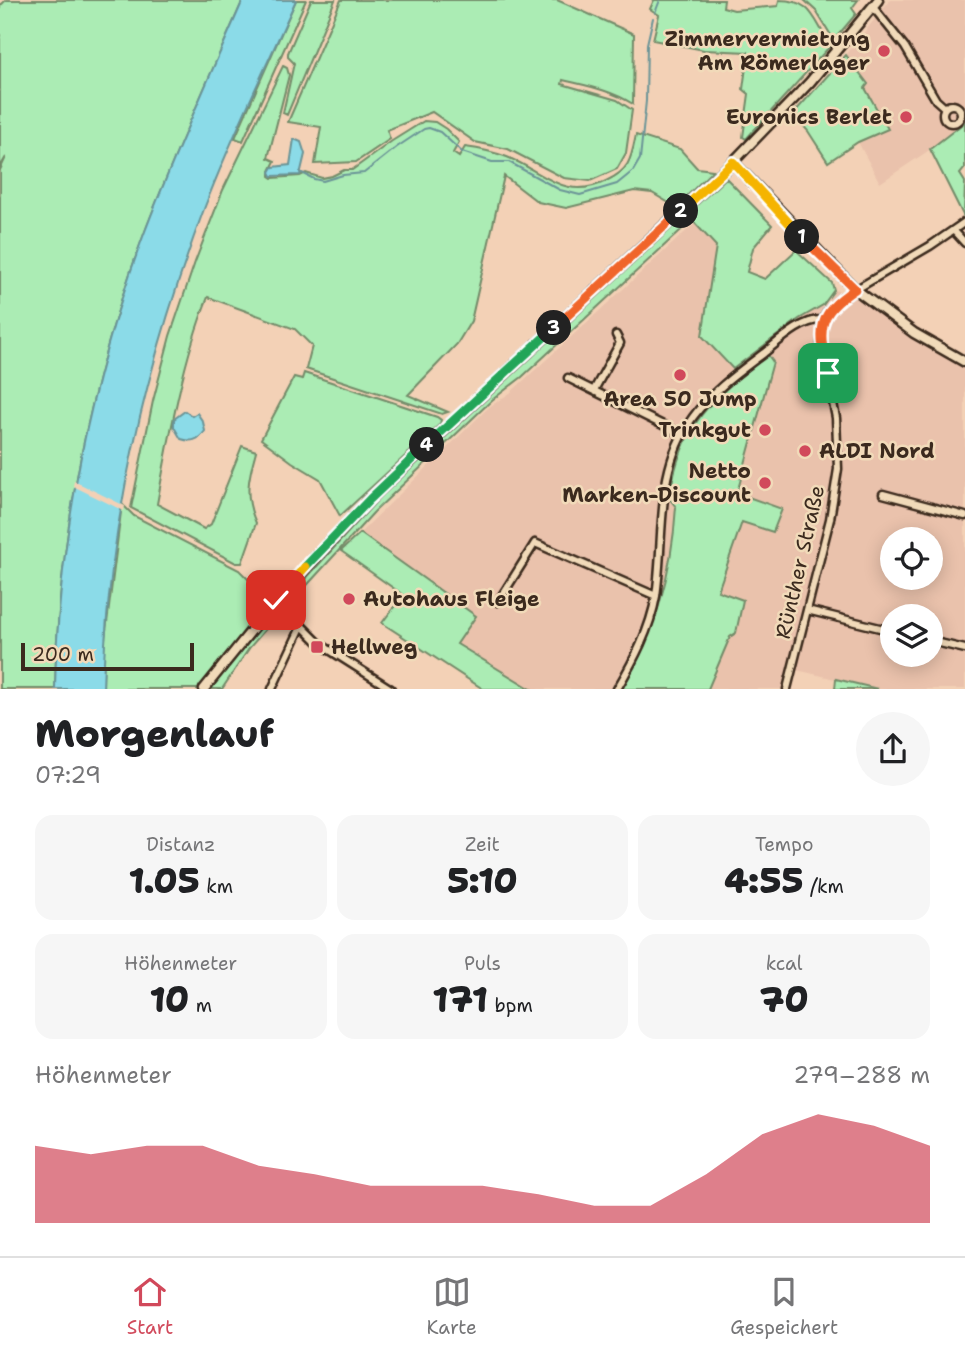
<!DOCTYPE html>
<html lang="de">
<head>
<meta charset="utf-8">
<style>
  :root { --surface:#fff; --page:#f6f6f6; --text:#202124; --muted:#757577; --line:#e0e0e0; --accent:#d1495b }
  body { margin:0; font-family:"Shantell Sans",sans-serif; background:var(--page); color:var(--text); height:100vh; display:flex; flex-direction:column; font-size:26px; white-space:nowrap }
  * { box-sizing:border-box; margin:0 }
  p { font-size:23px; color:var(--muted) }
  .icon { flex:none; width:38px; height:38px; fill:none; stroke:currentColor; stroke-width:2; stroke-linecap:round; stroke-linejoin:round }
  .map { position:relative; height:689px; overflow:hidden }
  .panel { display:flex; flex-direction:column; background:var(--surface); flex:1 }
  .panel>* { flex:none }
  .fabs { position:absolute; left:880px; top:527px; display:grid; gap:14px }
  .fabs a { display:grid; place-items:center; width:63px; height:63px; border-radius:50%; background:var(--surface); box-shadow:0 4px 18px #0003; font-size:35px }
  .scale { position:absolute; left:21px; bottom:18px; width:173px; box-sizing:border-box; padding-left:7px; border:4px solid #3b2a1e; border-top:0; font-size:19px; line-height:24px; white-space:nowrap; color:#3b2a1e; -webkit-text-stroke:5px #f1dab9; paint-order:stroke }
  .pin { position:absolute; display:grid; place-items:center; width:60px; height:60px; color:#fff; margin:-30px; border-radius:14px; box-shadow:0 4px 10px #0006 }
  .km { position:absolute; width:35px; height:35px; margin:-18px; border-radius:50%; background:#222; color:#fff; font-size:19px; line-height:35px; text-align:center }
  .round { display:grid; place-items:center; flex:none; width:74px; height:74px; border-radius:37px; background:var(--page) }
  .head { display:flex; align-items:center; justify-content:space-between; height:119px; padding:0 35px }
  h1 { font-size:38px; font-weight:800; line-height:52px }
  .figures { display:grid; grid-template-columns:repeat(3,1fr); gap:10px; height:119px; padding:7px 35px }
  .figures div { display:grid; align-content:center; border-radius:18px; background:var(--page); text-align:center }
  .figures b { font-size:35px; font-weight:800 }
  .figures small { font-size:19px; font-weight:400 }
  .figures p { font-size:19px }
  .chart { height:196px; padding:14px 35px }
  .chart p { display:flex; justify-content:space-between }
  .chart svg { width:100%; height:126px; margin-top:7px; fill:var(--accent); opacity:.7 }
  .dock { display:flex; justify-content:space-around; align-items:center; height:98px; border-top:2px solid var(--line); background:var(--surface); font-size:19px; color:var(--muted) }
  .dock a { display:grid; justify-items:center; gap:4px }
  .dock .selected { color:var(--accent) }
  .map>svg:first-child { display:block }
  .built { fill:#eac2ac; fill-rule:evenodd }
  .green { fill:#abecb4; stroke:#738b69; stroke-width:2 }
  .water { fill:#8bdbe8; stroke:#6b9497; stroke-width:2 }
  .pier { fill:#f3d1b6 }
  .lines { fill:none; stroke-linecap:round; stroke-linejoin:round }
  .stream { stroke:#6b9497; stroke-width:2 }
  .street-casing { stroke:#3b2a1e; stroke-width:11 }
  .secondary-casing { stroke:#3b2a1e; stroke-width:13 }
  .street { stroke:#f1dab9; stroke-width:6 }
  .secondary { stroke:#f1dab9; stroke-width:8 }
  .split-1-casing { stroke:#fff; stroke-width:14 }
  .split-2-casing { stroke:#fff; stroke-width:14 }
  .split-3-casing { stroke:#fff; stroke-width:14 }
  .split-4-casing { stroke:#fff; stroke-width:14 }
  .split-5-casing { stroke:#fff; stroke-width:14 }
  .split-6-casing { stroke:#fff; stroke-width:14 }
  .split-1 { stroke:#f0652b; stroke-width:9 }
  .split-2 { stroke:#f5b400; stroke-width:9 }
  .split-3 { stroke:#f0652b; stroke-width:9 }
  .split-4 { stroke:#22a559; stroke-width:9 }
  .split-5 { stroke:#22a559; stroke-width:9 }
  .split-6 { stroke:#f5b400; stroke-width:9 }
  .poi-dot { fill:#d1495b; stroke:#f1dab9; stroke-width:2.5 }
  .labels { text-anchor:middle; stroke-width:5; stroke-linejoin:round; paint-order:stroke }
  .poi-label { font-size:21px; font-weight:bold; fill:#3b2a1e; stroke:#f1dab9; text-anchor:end }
  .street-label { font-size:21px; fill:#3b2a1e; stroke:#f1dab9 }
</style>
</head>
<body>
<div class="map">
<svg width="965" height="689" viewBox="0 0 965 689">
  <rect width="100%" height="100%" fill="#f3d1b6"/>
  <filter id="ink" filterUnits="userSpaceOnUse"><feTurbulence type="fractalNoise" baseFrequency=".0143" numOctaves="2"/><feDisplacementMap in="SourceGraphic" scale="14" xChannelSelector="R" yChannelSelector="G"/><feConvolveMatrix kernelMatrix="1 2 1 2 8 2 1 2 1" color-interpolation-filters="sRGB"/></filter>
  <g filter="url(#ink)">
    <path class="built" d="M 890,0 L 965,0 L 965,122 L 925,153 L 880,183 L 858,142 L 888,129 L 865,88 L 868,84 L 846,55 Z
      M 695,223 L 716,246 L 702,336 L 799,319 L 823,305 L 834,290 L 851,294 L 909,335 L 956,362 L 965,354 L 965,689 L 878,689 L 788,668 L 781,689 L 708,689 L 730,637 L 736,633 L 743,600 L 718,591 L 742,522 L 781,509 L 737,493 L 773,363 L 669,498 L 676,507 L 674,537 L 666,585 L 653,628 L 633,670 L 622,689 L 531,689 L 456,643 L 475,616 L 360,533 L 489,407 L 510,393 ZM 892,539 L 931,539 L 931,578 L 892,578 ZM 892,616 L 931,616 L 931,654 L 892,654 Z"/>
    <path class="green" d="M 6,0 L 243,0 C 209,78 174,155 144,234 C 91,377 58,536 55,689 L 0,689 L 0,170 L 6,157 L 0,167 L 0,6 Z
      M 296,0 L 306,0 L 243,141 L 235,138 Z
      M 311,0 L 335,0 L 287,115 L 283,113 L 294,63 L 288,57 L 288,53 Z
      M 341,0 L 557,0 L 634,34 L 633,104 C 611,90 588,86 563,80 L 562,84 L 617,100 L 632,110 L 626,153 L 617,169 L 590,181 L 564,178 L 508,149 L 475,142 L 432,112 L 387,130 L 390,139 L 356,162 L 315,164 L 321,127 L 288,122 Z
      M 654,0 L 724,0 L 723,7 L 734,10 L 778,6 L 779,0 C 814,0 813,21 831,45 L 746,139 L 743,137 L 749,94 L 743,89 L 748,52 L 704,50 L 653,40 L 659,15 L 650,9 Z
      M 804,0 L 858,0 L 852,8 L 856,14 L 834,40 L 816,11 Z
      M 846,55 L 868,84 L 865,88 L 888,129 L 858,142 L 828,162 L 808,131 L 793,114 Z
      M 283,66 L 287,68 L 289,75 L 268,158 L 275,161 L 270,171 L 270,176 L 273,178 L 300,176 L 306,173 L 322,178 L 332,176 L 344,170 L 352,170 L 392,141 L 424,121 L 435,122 L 446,129 L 459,142 L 453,153 L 459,157 L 465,147 C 480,149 494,152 507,157 C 543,171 565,202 606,181 C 630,170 631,159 636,135 L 680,149 L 697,168 L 713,170 L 676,207 L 652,193 L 634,191 L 566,208 L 538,202 L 504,176 L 471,321 L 457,344 L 408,395 L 448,412 L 442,414 L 306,369 L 312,346 L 295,329 L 208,297 C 183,359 169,438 157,504 L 204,529 L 211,524 L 242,446 L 256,451 C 248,479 244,496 256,523 L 242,563 L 236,563 L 131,508 L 153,401 L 170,336 L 195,262 L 223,190 Z
      M 965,122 L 965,168 L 960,174 L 965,182 L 964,217 L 930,149 Z
      M 726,178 L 772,225 L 753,248 L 747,272 L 765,279 L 796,250 L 832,283 L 834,290 L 823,305 L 799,319 L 733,369 L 702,336 L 716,246 L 692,220 L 522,377 L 492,400 L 374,512 L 289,605 L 290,596 L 383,494 Z
      M 768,355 L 773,362 L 737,493 L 782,509 L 773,532 L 742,522 L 718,591 L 743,600 L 736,633 L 730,637 L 708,689 L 622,689 C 656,633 672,572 676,507 L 669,498 C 682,422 710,400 768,355 Z
      M 304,373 L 437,417 L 441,420 L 440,424 L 340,516 L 320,479 L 292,462 L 261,439 L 294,377 L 302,379 Z
      M 122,504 L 134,516 L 239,570 L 268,599 L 262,605 L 271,623 L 250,647 L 222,689 L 103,689 L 104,647 Z
      M 360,533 L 476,616 L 457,644 L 531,689 L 483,689 L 382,623 L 403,595 L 341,551 Z
      M 836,679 L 878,689 L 835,689 Z"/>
    <path class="water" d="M 243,0 L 296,0 C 265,69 231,138 204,209 C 147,362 107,524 103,689 L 55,689 C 58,536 91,377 144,234 C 174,155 209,78 243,0 Z
      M 294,139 L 301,142 L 305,154 L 300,175 L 272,176 L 270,172 L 273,167 L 290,165 Z
      M 185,411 L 192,416 L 197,413 L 203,422 L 205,431 C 198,441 191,442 181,439 L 174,427 L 174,419 Z"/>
    <path class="pier" d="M 74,481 L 125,506 L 124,511 L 73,486 Z"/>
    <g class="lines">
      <path class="stream" d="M 655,13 L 660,0
        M 300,172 L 314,179 L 323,181 L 343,175 L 364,173 L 397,147 L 424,129 L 429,128 L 440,132 L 462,152 L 492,162 L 509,162 L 560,190 L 580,195 L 617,184 L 633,171 L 640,159 L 646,101 L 647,44 L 653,18"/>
      <defs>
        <path id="street" d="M 873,7 L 905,47 L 936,100 L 945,108
          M943 114a9 9 0 1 1 18 0a9 9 0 1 1-18 0Z
          M 954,231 L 965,243
          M 568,378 L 683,435
          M 594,390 L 620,343 L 616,335
          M 883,494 L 965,516
          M 276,600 L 320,644 L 391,689
          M 498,602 L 535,543 L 656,596
          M 807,610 L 892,631
          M 931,641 L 965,649
          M 272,689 L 302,625
          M 617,689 C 634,660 650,630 656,596 C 665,535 654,470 693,417 C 712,391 739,372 764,353 C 779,341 803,318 823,320
          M 787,689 L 830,519 L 838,469 L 836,418 L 821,343 L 823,320 L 828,311 L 843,297 L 930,246 L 965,222"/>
        <path id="secondary" d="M 733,162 L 855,289 L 914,333 L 965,362
          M 204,689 L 276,600 L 370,499 L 733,162 L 810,82 L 878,0"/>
      </defs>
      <use href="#street" class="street-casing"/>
      <use href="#secondary" class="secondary-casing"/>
      <use href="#street" class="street"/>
      <use href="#secondary" class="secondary"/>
    </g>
  </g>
  <g class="lines" filter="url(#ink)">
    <defs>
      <path id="split-1" d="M 802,237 L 855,289 C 816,315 818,330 828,373"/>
      <path id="split-2" d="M 681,211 L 733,162 L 802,237"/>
      <path id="split-3" d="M 554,328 L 681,211"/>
      <path id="split-4" d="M 427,445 L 554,328"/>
      <path id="split-5" d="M 305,567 L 370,499 L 427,445"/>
      <path id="split-6" d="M 276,600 L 305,567"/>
    </defs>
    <use href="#split-1" class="split-1-casing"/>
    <use href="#split-2" class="split-2-casing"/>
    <use href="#split-3" class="split-3-casing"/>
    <use href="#split-4" class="split-4-casing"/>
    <use href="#split-5" class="split-5-casing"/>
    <use href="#split-6" class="split-6-casing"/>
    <use href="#split-1" class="split-1"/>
    <use href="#split-2" class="split-2"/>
    <use href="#split-3" class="split-3"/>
    <use href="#split-4" class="split-4"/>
    <use href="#split-5" class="split-5"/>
    <use href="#split-6" class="split-6"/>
  </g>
  <g class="poi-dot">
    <circle cx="884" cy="51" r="7"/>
    <circle cx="906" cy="117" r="7"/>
    <circle cx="680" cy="375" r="7"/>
    <circle cx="765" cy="430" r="7"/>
    <circle cx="805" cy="451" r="7"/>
    <circle cx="765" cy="483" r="7"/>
    <circle cx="349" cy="599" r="7"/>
    <rect x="310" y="640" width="14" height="14" rx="3.5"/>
  </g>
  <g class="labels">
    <g class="poi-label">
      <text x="870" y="46">Zimmervermietung<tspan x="870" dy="24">Am Römerlager</tspan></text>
      <text x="892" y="124">Euronics Berlet</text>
      <text x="680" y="406" text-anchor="middle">Area 50 Jump</text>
      <text x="751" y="437">Trinkgut</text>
      <text x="819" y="458" text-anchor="start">ALDI Nord</text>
      <text x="751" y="478">Netto<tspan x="751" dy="24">Marken-Discount</tspan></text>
      <text x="363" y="606" text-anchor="start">Autohaus Fleige</text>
      <text x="331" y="654" text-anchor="start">Hellweg</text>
    </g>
    <g class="street-label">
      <text transform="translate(800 562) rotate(-77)" y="7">Rünther Straße</text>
    </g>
  </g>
</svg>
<div class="fabs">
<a><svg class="icon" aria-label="locate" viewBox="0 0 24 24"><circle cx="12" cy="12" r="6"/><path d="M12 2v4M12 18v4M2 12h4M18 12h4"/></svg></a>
<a><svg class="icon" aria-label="layers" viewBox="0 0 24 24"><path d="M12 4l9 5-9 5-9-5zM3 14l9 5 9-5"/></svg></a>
</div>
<div class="scale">200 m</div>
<div class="pin" style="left:828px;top:373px;background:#1e9e55"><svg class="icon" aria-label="arrive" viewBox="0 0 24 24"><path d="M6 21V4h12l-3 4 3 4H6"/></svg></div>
<div class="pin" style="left:276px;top:600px;background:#d93025"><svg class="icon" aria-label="check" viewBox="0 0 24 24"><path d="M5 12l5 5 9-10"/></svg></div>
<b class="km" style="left:802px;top:237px">1</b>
<b class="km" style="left:681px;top:211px">2</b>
<b class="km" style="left:554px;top:328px">3</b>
<b class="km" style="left:427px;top:445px">4</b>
</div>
<section class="panel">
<div class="head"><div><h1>Morgenlauf</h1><p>07:29</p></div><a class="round"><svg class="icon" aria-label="share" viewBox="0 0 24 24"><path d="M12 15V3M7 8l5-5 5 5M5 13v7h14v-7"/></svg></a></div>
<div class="figures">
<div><p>Distanz</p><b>1.05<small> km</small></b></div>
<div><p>Zeit</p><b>5:10</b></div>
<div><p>Tempo</p><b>4:55<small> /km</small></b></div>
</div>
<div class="figures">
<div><p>Höhenmeter</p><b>10<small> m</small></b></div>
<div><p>Puls</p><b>171<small> bpm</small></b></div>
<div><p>kcal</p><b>70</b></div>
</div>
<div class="chart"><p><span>Höhenmeter</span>279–288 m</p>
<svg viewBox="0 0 160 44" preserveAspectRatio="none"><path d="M0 44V17L10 20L20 17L30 17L40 24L50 27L60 31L70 31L80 31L90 34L100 38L110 38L120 27L130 13L140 6L150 10L160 17V44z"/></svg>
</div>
</section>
<nav class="dock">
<a class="selected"><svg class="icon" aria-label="home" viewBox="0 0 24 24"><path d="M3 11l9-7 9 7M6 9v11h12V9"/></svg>Start</a>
<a><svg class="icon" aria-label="map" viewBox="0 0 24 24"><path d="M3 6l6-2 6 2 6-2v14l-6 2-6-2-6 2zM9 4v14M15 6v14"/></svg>Karte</a>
<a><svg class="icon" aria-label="saved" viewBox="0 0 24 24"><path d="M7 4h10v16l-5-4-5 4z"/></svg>Gespeichert</a>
</nav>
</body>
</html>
